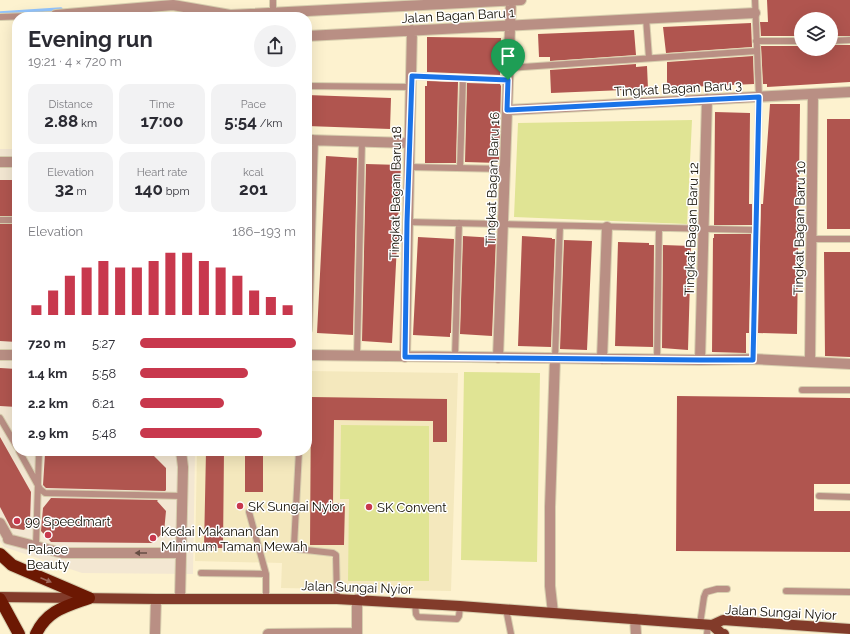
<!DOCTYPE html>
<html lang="en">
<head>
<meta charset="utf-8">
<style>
  :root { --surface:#fff; --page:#f2f2f3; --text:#2b2b33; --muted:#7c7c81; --accent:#c8384d }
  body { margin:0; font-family:Raleway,sans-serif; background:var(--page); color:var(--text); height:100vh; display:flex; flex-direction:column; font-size:15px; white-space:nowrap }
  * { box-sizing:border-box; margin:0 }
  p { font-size:13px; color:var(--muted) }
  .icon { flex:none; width:22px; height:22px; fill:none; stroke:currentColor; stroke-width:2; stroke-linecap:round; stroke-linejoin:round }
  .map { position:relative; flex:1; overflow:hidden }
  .details { position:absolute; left:12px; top:12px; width:300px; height:444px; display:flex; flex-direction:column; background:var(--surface); border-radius:16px; box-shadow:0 4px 16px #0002 }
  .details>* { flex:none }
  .tools { position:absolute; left:794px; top:12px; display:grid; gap:8px }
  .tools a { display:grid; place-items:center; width:44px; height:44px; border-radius:50%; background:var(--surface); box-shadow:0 4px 16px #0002; font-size:20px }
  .pin { position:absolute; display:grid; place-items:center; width:34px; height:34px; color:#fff; margin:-41px -17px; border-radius:50% 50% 50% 0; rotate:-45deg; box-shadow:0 0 4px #0007 }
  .pin .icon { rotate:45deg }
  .round { display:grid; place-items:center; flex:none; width:42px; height:42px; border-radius:21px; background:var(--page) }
  .headline { display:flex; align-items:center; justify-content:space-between; height:68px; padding:0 16px }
  h1 { font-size:22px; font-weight:700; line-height:30px }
  .stats { display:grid; grid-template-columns:repeat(3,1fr); gap:6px; height:68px; padding:4px 16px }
  .stats div { display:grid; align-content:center; border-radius:10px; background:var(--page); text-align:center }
  .stats b { font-size:17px; font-weight:700 }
  .stats small { font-size:11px; font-weight:400 }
  .stats p { font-size:11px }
  .chart { height:112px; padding:8px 16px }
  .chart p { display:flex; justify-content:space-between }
  .chart svg { width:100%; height:72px; margin-top:4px; stroke:var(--accent); stroke-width:6 }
  ul { padding:0 16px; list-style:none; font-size:13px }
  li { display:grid; grid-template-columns:64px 48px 1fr; align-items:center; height:30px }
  li i { height:10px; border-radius:5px; background:var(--accent) }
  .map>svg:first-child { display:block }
  .commercial { fill:#f3e7d2 }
  .built { fill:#f4e8bd }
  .green { fill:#e0e494 }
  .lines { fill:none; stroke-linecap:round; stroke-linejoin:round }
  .stream { stroke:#92c4fd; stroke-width:3.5 }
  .building { fill:#b0554f }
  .lane-casing { stroke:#d7ceae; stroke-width:8 }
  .street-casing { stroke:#d7ceae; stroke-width:12 }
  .primary-casing { stroke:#d7ceae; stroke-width:12 }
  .highway-casing { stroke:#d7ceae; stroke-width:14 }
  .lane { stroke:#b98f84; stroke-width:6 }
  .street { stroke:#b98f84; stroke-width:10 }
  .primary { stroke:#823b2a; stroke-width:10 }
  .highway { stroke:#6c1803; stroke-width:12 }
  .oneway { fill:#664e44 }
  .oneway2 { fill:#9f695b }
  .route-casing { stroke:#fff; stroke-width:8 }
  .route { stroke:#1a73e8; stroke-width:5 }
  .poi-dot { fill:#c8384d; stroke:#fff; stroke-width:1.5 }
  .labels { text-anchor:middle; stroke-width:3; stroke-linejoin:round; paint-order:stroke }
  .street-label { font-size:13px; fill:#120e03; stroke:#fff }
  .poi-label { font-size:13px; fill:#120e03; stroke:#fff; text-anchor:start }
</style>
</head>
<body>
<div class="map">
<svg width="850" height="634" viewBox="0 0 850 634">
  <rect width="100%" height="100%" fill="#fdf2cf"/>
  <path class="commercial" d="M 0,149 L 17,149 L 17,451 L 195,451 L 193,574 L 82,573 L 4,547 L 0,541 Z"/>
  <path class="built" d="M 307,371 L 458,373 L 451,591 L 281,588 L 282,563 L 195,561 L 197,451 L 307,451 Z"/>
  <path class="green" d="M 692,120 L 687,224 L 514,217 L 518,123 Z
    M 464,372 L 540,373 L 537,562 L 461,560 Z
    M 341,425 L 429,426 L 429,581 L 348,581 L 349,499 L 340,499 Z"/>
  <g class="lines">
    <path class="stream" d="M 0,13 L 61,9"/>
  </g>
  <path class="building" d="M 767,0 L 850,0 L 850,36 L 831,36 L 831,19 L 801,19 L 801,36 L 761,36 L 760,22 L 768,22 Z
    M 751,23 L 752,47 L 666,53 L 663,27 Z
    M 634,30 L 636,55 L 550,61 L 550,57 L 539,57 L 538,34 Z
    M 427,37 L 501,38 L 500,75 L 427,72 Z
    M 831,45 L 850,45 L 850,82 L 767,87 L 767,84 L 763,84 L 761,46 L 801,46 L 801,49 L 831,49 Z
    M 753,56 L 754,84 L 667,88 L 667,62 Z
    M 636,64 L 636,67 L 647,66 L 648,89 L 551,93 L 550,70 Z
    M 427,81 L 458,82 L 456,163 L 425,163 L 425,86 L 427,86 Z
    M 467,83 L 500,84 L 501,86 L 499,163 L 465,162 Z
    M 307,95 L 391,98 L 390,129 L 307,126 Z
    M 770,104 L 800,104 L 797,334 L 758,333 L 761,204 L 763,204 Z
    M 715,112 L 750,113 L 749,204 L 752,204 L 752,225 L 714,225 Z
    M 827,119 L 850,119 L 850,229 L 827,229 Z
    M 326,156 L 357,158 L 353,335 L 317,333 Z
    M 366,164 L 401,165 L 392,343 L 362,341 Z
    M 0,180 L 17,180 L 17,216 L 0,216 Z
    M 0,224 L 17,224 L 17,342 L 0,341 Z
    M 714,234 L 751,234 L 749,333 L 746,333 L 746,353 L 712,352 L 713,238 L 714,238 Z
    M 463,236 L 496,238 L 492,336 L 460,334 Z
    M 522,236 L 552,238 L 552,239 L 555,239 L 551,347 L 518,346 Z
    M 418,237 L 454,239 L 451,333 L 450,333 L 450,337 L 413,335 Z
    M 564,240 L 592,241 L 587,350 L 560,349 Z
    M 618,242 L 649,243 L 649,245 L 654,245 L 653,347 L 615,346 Z
    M 663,245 L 691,246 L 688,350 L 662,348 Z
    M 824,252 L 850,252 L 850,357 L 825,356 Z
    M 0,368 L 17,369 L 17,407 L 0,406 Z
    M 677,396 L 850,398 L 850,484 L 814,484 L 814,511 L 850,511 L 850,552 L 676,551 Z
    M 311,397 L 447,399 L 447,442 L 433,442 L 433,421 L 334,420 L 333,503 L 345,503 L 344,545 L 310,545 Z
    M 0,437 L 31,492 L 30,521 L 24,530 L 11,528 L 0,507 Z
    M 206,451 L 224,451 L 223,548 L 204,548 Z
    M 245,451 L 263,451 L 263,492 L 245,492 Z
    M 45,454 L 154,456 L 166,468 L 166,490 L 165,491 L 46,488 L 43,485 Z
    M 51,498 L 158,500 L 157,501 L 166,511 L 164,532 L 152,543 L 51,542 L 41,531 L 43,508 Z"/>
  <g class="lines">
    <defs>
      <path id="lane" d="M 273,0 L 273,13
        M 0,17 L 56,15
        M 646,18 L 649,58
        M 756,41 L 801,41
        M 831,41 L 850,40
        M 508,68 L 757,51
        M 412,76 L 508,80
        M 307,86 L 411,87
        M 408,167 L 505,169
        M 460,168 L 463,78
        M 0,220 L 17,220
        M 407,222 L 756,230
        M 811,239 L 850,239
        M 357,356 L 362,141
        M 455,357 L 459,223
        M 555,358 L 560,226
        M 753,359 L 759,97 L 755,0
        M 657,360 L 659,228
        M 802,390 L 850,390
        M 0,418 L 17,447
        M 19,451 L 40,489 L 45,493 L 183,496
        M 299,451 L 294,546 L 297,549 L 333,553 L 336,555 L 337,599
        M 819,496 L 850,497
        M 249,512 L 266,574 L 266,598
        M 36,546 L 39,451
        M 201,573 L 266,574
        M 786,591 L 850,592
        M 415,603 L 416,614 L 418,617 L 457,619 L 459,616 L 460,606
        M 506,609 L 511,634
        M 700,624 L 704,597 L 706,592 L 717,589 L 727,589
        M 707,634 L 708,625"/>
      <path id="street" d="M 56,17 L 56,15 L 173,5 L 230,15 L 521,0
        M 307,36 L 755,13
        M 507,110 L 850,92
        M 307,140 L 409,143
        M 0,162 L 17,162
        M 307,329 L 313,140
        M 0,355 L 17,355
        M 307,355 L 700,360 L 753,359 L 850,364
        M 405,357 L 412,30
        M 498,358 L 511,0
        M 602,359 L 607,227
        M 700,360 L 707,99
        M 810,362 L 813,94
        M 0,523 L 9,539 L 8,539 L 62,553 L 180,553
        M 180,599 L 183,467 L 181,451
        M 553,613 L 550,586 L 550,507 L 555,358
        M 635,619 L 636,634
        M 155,634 L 156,599
        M 268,634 L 357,633
        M 357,634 L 357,599"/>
      <path id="primary" d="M 0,597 L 156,599 L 337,599 L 460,606 L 712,625 L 723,620 L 850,629
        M 712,625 L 722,634 L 724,634"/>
      <path id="highway" d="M 0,554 L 12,565 L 89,598
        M 0,599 L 19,634
        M 36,634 C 47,610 67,606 89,598"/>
    </defs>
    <use href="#lane" class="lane-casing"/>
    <use href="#street" class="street-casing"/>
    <use href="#primary" class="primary-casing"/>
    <use href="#highway" class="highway-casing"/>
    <use href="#lane" class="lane"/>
    <use href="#street" class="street"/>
    <use href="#primary" class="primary"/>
    <use href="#highway" class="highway"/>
  </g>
  <defs><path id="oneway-solid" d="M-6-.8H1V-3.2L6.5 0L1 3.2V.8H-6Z"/></defs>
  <use class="oneway" href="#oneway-solid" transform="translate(141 553) rotate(-180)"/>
  <use class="oneway2" href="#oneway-solid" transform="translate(46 580) rotate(23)"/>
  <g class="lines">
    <defs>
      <path id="route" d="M 412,76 L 508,80 L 507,110 L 759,97 L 753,360 L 700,360 L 405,357 L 407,222 Z"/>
    </defs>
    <use href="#route" class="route-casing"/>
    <use href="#route" class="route"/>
  </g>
  <g class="poi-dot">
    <circle cx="240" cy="506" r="4"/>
    <circle cx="369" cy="507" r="4"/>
    <circle cx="17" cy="521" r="4"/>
    <circle cx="48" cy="535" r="4"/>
    <circle cx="153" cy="538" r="4"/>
  </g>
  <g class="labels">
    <g class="street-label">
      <text transform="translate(458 15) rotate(-3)" y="5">Jalan Bagan Baru 1</text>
      <text transform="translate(678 88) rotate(-3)" y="5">Tingkat Bagan Baru 3</text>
      <text transform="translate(492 179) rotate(-88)" y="5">Tingkat Bagan Baru 16</text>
      <text transform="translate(395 193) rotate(-89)" y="5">Tingkat Bagan Baru 18</text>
      <text transform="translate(799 228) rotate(-89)" y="5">Tingkat Bagan Baru 10</text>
      <text transform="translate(691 229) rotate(-88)" y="5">Tingkat Bagan Baru 12</text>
      <text transform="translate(357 587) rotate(2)" y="5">Jalan Sungai Nyior</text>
      <text transform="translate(781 612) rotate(3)" y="5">Jalan Sungai Nyior</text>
    </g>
    <g class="poi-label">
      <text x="248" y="511">SK Sungai Nyior</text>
      <text x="377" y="512">SK Convent</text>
      <text x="25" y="526">99 Speedmart</text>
      <text x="161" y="536">Kedai Makanan dan<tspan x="161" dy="15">Minimum Taman Mewah</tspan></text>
      <text x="48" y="554" text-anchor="middle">Palace<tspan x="48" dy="15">Beauty</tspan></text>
    </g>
  </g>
</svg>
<div class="tools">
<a><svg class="icon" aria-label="layers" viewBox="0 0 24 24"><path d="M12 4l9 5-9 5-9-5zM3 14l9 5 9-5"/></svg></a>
</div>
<div class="pin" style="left:508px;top:80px;background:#1e9e55"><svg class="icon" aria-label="arrive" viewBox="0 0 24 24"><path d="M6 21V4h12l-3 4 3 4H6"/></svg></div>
<section class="details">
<div class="headline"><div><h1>Evening run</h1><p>19:21 · 4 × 720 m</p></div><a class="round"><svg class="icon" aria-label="share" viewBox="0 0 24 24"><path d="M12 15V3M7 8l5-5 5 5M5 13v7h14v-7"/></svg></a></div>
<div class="stats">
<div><p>Distance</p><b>2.88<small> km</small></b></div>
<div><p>Time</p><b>17:00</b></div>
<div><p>Pace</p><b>5:54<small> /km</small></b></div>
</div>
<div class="stats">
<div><p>Elevation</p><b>32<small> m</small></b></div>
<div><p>Heart rate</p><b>140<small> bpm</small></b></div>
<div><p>kcal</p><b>201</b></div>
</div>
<div class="chart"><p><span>Elevation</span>186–193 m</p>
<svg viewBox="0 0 160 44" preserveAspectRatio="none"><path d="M5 44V38M15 44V29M25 44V20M35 44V15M45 44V11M55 44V15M65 44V15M75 44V11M85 44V6M95 44V6M105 44V11M115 44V15M125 44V20M135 44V29M145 44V33M155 44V38"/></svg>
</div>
<ul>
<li><b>720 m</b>5:27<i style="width:100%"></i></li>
<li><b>1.4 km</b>5:58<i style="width:69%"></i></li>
<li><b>2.2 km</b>6:21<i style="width:54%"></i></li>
<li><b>2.9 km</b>5:48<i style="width:78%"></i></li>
</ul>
</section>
</div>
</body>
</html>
